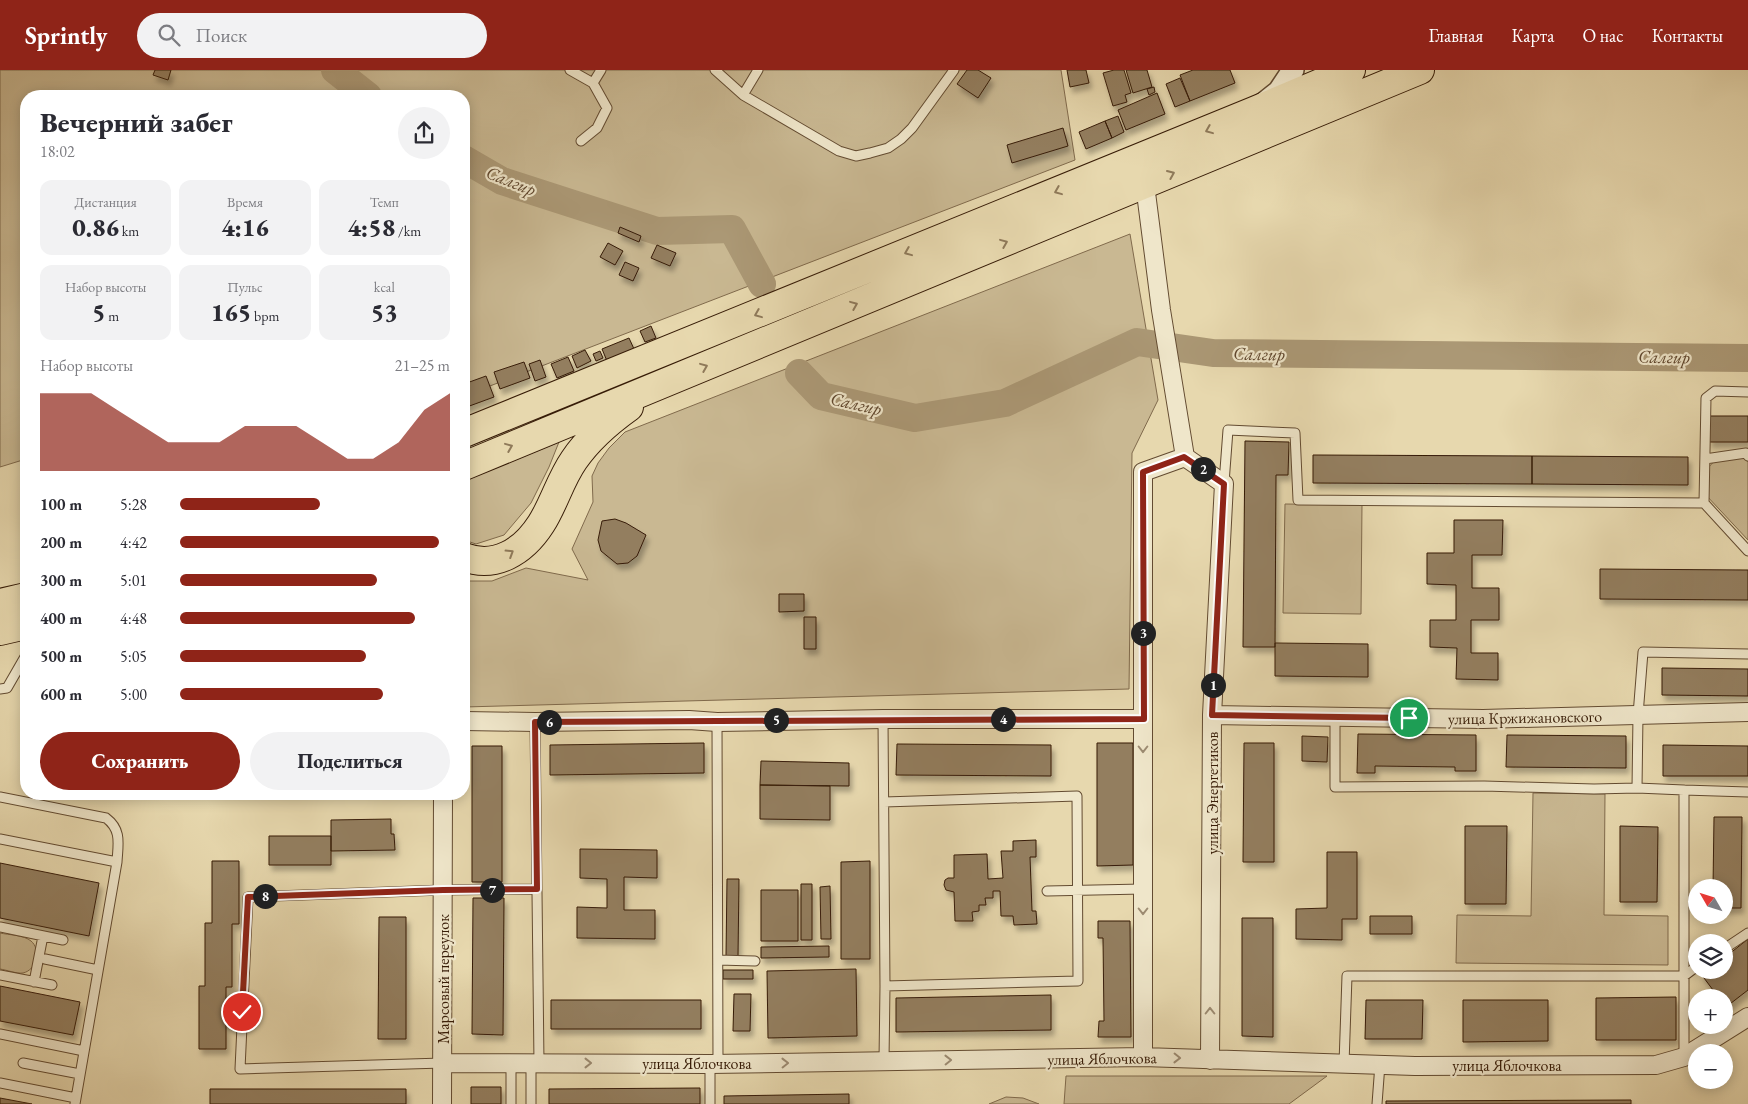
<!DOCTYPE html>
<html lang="ru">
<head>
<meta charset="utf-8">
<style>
  :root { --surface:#fff; --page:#f2f2f3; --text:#2b2b33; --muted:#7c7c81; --accent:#8f2418 }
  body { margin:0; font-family:"EB Garamond",serif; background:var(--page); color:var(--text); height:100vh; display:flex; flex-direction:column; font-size:19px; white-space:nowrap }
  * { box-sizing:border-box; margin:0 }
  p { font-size:16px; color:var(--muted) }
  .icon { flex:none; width:28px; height:28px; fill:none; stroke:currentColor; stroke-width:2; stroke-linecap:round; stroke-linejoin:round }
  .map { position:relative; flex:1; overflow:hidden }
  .sheet { position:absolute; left:20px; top:20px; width:450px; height:710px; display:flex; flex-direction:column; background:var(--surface); border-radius:20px; box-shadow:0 2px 12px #0003 }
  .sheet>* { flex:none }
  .needle { width:32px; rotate:309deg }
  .buttons { position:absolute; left:1688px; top:809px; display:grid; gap:10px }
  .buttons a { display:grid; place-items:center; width:45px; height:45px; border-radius:50%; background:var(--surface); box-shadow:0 2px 12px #0003; font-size:25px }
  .pin { position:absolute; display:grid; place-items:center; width:42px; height:42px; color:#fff; margin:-21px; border:2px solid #fff; border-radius:50%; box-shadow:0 1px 5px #0007 }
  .km { position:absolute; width:25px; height:25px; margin:-12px; border-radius:50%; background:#222; color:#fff; font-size:14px; line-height:25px; text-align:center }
  .round { display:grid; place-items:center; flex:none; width:52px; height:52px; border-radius:26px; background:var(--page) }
  .overview { display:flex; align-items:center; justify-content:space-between; height:85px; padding:0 20px }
  h1 { font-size:28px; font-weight:800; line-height:38px }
  .metrics { display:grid; grid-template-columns:repeat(3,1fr); gap:8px; height:85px; padding:5px 20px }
  .metrics div { display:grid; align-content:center; border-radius:12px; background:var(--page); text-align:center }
  .metrics b { font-size:25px; font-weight:800 }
  .metrics small { font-size:14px; font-weight:400 }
  .metrics p { font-size:14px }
  .chart { height:140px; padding:10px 20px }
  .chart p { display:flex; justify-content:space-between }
  .chart svg { width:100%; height:90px; margin-top:5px; fill:var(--accent); opacity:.7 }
  .button { display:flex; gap:10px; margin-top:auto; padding:10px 20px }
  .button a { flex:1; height:58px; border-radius:30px; background:var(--accent); color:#fff; font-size:20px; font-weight:800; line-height:58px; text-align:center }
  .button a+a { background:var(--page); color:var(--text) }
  ul { padding:0 20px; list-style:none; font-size:16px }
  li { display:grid; grid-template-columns:80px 60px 1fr; align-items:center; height:38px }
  li i { height:12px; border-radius:6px; background:var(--accent) }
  header { display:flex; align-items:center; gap:30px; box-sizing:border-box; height:70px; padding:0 25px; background:var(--accent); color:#fff }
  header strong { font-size:24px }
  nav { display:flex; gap:28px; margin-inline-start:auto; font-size:18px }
  .search { width:350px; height:45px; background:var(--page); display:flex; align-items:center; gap:12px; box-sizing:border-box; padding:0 18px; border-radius:28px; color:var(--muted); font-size:19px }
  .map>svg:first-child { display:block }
  .green { fill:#c9b892; stroke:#806a4c }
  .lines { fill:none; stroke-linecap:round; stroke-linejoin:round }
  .river { stroke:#ab9875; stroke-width:28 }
  .building { fill:#937e5e; stroke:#371c07; filter:url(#shadow) }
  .service-casing { stroke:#634b31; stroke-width:11 }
  .minor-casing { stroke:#634b31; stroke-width:20 }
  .tertiary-casing { stroke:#634b31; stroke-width:24 }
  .primary-casing { stroke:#371c07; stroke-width:30 }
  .service { stroke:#efe6ca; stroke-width:9 }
  .minor { stroke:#efe6ca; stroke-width:18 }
  .tertiary { stroke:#efe6ca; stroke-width:21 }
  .primary { stroke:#e7d8ae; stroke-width:28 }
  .oneway { stroke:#8f7a5a }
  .oneway2 { stroke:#9c8b72 }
  .route-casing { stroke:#fff; stroke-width:10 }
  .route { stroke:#8f2418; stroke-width:6 }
  .labels { text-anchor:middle; stroke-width:4.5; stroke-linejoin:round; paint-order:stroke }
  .street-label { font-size:16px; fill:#371c07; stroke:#efe6ca }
  .water-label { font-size:18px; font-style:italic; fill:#60472e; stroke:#efe6ca }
</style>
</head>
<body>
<header>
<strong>Sprintly</strong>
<div class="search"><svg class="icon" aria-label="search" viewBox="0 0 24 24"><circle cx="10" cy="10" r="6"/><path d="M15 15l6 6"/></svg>Поиск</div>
<nav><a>Главная</a><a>Карта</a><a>О нас</a><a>Контакты</a></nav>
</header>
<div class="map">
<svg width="1748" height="1034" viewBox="0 0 1748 1034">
  <defs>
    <filter id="shadow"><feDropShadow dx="3" dy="5.5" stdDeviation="2.5" flood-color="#0004"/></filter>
  </defs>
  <rect width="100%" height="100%" fill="#e7d8ae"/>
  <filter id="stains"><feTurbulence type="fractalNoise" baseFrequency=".004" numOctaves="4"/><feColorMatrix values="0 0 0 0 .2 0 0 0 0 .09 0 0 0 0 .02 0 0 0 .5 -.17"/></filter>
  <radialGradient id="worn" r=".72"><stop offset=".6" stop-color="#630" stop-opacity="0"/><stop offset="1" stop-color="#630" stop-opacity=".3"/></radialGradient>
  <path class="green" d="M 0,0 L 1061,0 L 1075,90 L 464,326 L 464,26 L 26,26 L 26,389 L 0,397 Z
    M 1130,164 L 1158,330 L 1132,383 L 1129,619 L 464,637 L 464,511 L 492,511 L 526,498 L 588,510 L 572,479 L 593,432 L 592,406 L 598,393 L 609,378 L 625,362 Z
    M 559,372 L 549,397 L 531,433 L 504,465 L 476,474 L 464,470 L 464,411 Z
    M 1720,385 L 1743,386 L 1748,392 L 1748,470 L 1705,424 L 1706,400 Z
    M 1285,434 L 1362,435 L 1361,544 L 1283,543 Z
    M 1533,723 L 1605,724 L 1604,845 L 1668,846 L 1668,895 L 1456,893 L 1457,845 L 1531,846 Z
    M 0,863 C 9,865 24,865 31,871 C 41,879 37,900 23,903 C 17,904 7,900 0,899 Z
    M 1066,1006 L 1327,1006 L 1289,1034 L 1064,1034 Z
    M 1006,1027 L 1023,1028 L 1039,1034 L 989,1034 Z"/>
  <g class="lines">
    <path class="river" d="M 335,0 L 368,26
      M 464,89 L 502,111 L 657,161 L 732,159 L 762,214
      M 799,303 L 821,326 L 915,348 L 1005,333 L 1137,272 L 1213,283 L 1748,288"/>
  </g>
  <path class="building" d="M 155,0 L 171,0 L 168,10 L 153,5 Z
    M 967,0 L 978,0 L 991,8 L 978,28 L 957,14 Z
    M 1067,0 L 1086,0 L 1089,13 L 1070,17 Z
    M 1114,0 L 1124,0 L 1131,23 L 1125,25 L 1127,32 L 1113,36 L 1103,3 Z
    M 1126,0 L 1147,0 L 1152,17 L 1133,23 Z
    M 1193,0 L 1230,0 L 1235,13 L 1190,31 L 1180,5 Z
    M 1180,8 L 1190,31 L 1175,37 L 1166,14 Z
    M 1154,17 L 1155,22 L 1149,25 L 1147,19 Z
    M 1157,23 L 1165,44 L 1126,60 L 1118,40 Z
    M 1118,46 L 1124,62 L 1112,68 L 1105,51 Z
    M 1105,51 L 1112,68 L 1086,79 L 1079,62 Z
    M 1063,58 L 1068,76 L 1012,93 L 1007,75 Z
    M 620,157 L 641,166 L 639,172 L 618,163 Z
    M 608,173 L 623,181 L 615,195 L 600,187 Z
    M 657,175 L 676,183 L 670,196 L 651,188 Z
    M 625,192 L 639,198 L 633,211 L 619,205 Z
    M 651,256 L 656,268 L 645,272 L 640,261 Z
    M 629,268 L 634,279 L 607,291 L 602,279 Z
    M 585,280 L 591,291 L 577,298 L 572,286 Z
    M 600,281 L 603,288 L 596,291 L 593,284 Z
    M 568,287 L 574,301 L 557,308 L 551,294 Z
    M 540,290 L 546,307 L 535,311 L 529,294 Z
    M 524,292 L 530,308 L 500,319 L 494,302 Z
    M 486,306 L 494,327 L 464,338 L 464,314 Z
    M 1709,346 L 1748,346 L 1748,372 L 1709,372 Z
    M 1245,371 L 1289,372 L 1288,405 L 1276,405 L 1275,577 L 1243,577 Z
    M 1313,385 L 1532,386 L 1532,414 L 1313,413 Z
    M 1532,386 L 1688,387 L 1688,415 L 1532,414 Z
    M 615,449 L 626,453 L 646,465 L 637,486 L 628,493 L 617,494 L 601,481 L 598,470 L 602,451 Z
    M 1454,450 L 1503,450 L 1502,485 L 1472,485 L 1472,518 L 1499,518 L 1499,550 L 1471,550 L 1471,583 L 1498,583 L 1498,610 L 1456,609 L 1457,578 L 1430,577 L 1430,550 L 1456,550 L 1456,515 L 1427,514 L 1427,483 L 1454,483 Z
    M 1600,499 L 1748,500 L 1748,530 L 1600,529 Z
    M 779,524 L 804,524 L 804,541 L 779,542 Z
    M 804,547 L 816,547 L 816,579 L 804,579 Z
    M 1275,573 L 1368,574 L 1368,607 L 1275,606 Z
    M 1662,598 L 1748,599 L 1748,626 L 1662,625 Z
    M 1358,664 L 1476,665 L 1476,701 L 1455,701 L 1455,697 L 1375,696 L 1375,703 L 1357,703 Z
    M 1507,665 L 1626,666 L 1626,698 L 1506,697 Z
    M 1302,666 L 1328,667 L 1327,692 L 1302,691 Z
    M 704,673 L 704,703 L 550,705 L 550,675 Z
    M 1097,673 L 1133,673 L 1133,795 L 1097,796 Z
    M 1244,673 L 1274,673 L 1274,792 L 1243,792 Z
    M 897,674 L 1051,675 L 1051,706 L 896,705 Z
    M 1663,675 L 1748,676 L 1748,706 L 1663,706 Z
    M 472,676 L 502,676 L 502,812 L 472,812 Z
    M 761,691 L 849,693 L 849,716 L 760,715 Z
    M 760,715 L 830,716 L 830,750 L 760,749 Z
    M 1714,747 L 1742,747 L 1741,838 L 1724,838 L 1724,818 L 1713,818 Z
    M 391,749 L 391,764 L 394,764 L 395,780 L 331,781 L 331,750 Z
    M 1465,756 L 1507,756 L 1506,834 L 1465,834 Z
    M 1620,756 L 1658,757 L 1657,832 L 1620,832 Z
    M 269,766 L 331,766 L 331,795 L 269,795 Z
    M 1036,770 L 1036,787 L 1030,787 L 1032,841 L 1036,841 L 1037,854 L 1014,855 L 1013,846 L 1001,846 L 1000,821 L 993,821 L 993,828 L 985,828 L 986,835 L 979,835 L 979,841 L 972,842 L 973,851 L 955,851 L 954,822 L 946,820 L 944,815 L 945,810 L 948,808 L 954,808 L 954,785 L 987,784 L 988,809 L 1003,808 L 1001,781 L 1013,781 L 1013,771 Z
    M 580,779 L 657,780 L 657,808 L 624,807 L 624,840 L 655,840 L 655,869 L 577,868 L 577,837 L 607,838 L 607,809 L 580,808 Z
    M 1327,782 L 1357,782 L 1357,849 L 1342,849 L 1342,870 L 1296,869 L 1296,839 L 1327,838 Z
    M 212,791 L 239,791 L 239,854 L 232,854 L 232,917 L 226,917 L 226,979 L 199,979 L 199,916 L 205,916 L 205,853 L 212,853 Z
    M 870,791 L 870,889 L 841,889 L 841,792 Z
    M 0,793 L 99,813 L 89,866 L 0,848 Z
    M 727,809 L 739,809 L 738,886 L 726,886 Z
    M 801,814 L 812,814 L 812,870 L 801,870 Z
    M 830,816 L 831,869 L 821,869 L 820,817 Z
    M 761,820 L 798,820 L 798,871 L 761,871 Z
    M 473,828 L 504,828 L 503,965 L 472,964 Z
    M 1370,846 L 1412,846 L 1412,864 L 1370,864 Z
    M 379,847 L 406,847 L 406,969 L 378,969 Z
    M 1242,848 L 1273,848 L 1273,967 L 1242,966 Z
    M 1098,851 L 1130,851 L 1131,967 L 1098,967 L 1099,951 L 1104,951 L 1103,868 L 1098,868 Z
    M 1748,869 L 1748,920 L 1726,937 L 1724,934 L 1724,928 L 1719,928 L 1701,904 L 1707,900 L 1724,900 L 1724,888 Z
    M 829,876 L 829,887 L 761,888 L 761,877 Z
    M 856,899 L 857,966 L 768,968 L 767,901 Z
    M 723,900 L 753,900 L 753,909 L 723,909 Z
    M 0,916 L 80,932 L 73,965 L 0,951 Z
    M 734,924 L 751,924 L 750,961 L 733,961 Z
    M 1051,925 L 1051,960 L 896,962 L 896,928 Z
    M 1676,927 L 1676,970 L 1596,970 L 1596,928 Z
    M 551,930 L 701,930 L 701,959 L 551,959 Z
    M 1366,930 L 1423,930 L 1422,969 L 1365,969 Z
    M 1463,930 L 1548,930 L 1548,971 L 1463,972 Z
    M 471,1017 L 501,1017 L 501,1034 L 471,1034 Z
    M 700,1018 L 700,1034 L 549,1034 L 549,1019 Z
    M 210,1019 L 406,1019 L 406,1034 L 210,1034 Z
    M 849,1024 L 849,1034 L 724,1034 L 724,1026 Z
    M 0,1028 L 32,1034 L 0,1034 Z
    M 1631,1030 L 1631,1034 L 1386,1034 L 1386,1031 Z"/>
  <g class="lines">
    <defs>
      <path id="service" d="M 570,0 L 593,13 L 607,38 L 597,58 L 581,71
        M 715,0 L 743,25 L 839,81 L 856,86 L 870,83 L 888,78 L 901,69 L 912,58 L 954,0
        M 593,13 L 601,0
        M 743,25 L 758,0
        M 1748,322 L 1715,321 L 1706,328 L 1704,433 L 1748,481
        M 1705,389 L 1746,383 L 1748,386
        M 1224,413 L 1228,360 L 1295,363 L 1298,430 L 1704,433
        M 0,619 L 7,618 L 26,585
        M 1335,647 L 1335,717 L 1484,716 L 1594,719 L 1637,718
        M 883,649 L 885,916
        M 535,652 L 539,993
        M 717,652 L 718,994
        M 1684,720 L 1748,722
        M 0,727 L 106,748 C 122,760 118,774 117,792 L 75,1034
        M 884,732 L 1077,726 L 1078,911 L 885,916 L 884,991
        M 0,769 L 117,792
        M 1047,821 L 1143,819
        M 0,857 L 63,870
        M 1724,879 L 1748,863
        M 45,889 L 98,900
        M 718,890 L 755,891
        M 0,905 L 52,915
        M 34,912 L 43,866
        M 0,964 L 84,981
        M 1684,987 L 1684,720 L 1637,718 L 1638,645 L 1643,582 L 1748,584
        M 23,993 L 80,1004
        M 443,993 L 240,999 L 248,827 L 443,820 L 537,819
        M 511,993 L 511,1034
        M 531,993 L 531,1034
        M 710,994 L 710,1034
        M 1344,994 L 1347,906 L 1684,906 L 1696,897
        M 0,1013 L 76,1028
        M 1377,1034 L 1380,994"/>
      <path id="minor" d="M 1145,115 L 1161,240 L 1185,387
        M 1185,387 L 1224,414 L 1212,645 L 1210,990
        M 1212,645 L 1483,649 L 1748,642
        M 464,651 L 535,652 L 689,650 L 717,652 L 883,649 L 1143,649
        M 1143,987 L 1143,402 L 1185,387
        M 443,993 L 710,994 L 1143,987 L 1415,996 L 1656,995 L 1684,987 L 1748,947
        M 442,1034 L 443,724"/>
      <path id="tertiary" d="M 1264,33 L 1279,21 L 1293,0"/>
      <path id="primary" d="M 464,363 L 1254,41 L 1351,0
        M 464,396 L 1420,0
        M 464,487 C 495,499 523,482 541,454 C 554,434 560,410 574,390 C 589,368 608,352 629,337
        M 0,533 L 26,527
        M 0,561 L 26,555"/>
    </defs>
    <use href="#service" class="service-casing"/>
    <use href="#minor" class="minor-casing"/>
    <use href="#tertiary" class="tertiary-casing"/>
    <use href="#primary" class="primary-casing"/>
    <use href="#service" class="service"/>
    <use href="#minor" class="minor"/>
    <use href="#tertiary" class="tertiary"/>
    <use href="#primary" class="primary"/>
  </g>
  <defs><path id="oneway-chevron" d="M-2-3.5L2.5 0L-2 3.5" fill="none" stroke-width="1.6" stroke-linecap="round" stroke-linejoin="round" transform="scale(1.25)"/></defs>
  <g class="oneway">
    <use href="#oneway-chevron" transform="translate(1209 60) rotate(158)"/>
    <use href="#oneway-chevron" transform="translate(1171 104) rotate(-23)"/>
    <use href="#oneway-chevron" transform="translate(1058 121) rotate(158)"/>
    <use href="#oneway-chevron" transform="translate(1004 173) rotate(-22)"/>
    <use href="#oneway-chevron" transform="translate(908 182) rotate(158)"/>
    <use href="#oneway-chevron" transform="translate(854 235) rotate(-22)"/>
    <use href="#oneway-chevron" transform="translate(758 244) rotate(158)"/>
    <use href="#oneway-chevron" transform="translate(704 297) rotate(-22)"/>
    <use href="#oneway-chevron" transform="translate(509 377) rotate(-22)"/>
    <use href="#oneway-chevron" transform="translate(510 483) rotate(-32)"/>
  </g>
  <g class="oneway2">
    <use href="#oneway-chevron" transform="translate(1143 679) rotate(90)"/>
    <use href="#oneway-chevron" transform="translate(1143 841) rotate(90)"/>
    <use href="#oneway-chevron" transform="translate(1210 941) rotate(-90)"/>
    <use href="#oneway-chevron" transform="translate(1177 988) rotate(1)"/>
    <use href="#oneway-chevron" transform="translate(948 990) rotate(-1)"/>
    <use href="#oneway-chevron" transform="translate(588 993)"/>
    <use href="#oneway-chevron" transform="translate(785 993) rotate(-1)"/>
  </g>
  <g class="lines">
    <defs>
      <path id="route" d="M 242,942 L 248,827 L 443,820 L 537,819 L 535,652 L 1144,649 L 1143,402 L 1184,387 L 1224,414 L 1212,645 L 1409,648"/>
    </defs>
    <use href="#route" class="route-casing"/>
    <use href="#route" class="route"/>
  </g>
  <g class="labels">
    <g class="street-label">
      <text transform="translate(1525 647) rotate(-1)" y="6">улица Кржижановского</text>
      <text transform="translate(1212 723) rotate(-90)" y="6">улица Энергетиков</text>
      <text transform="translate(443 909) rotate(-90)" y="6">Марсовый переулок</text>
      <text transform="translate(1102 988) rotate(-1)" y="6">улица Яблочкова</text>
      <text x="697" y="999">улица Яблочкова</text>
      <text x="1507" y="1001">улица Яблочкова</text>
    </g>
    <g class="water-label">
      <text transform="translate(511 111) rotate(22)" y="6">Салгир</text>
      <text transform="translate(1259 284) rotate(1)" y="6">Салгир</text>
      <text transform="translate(1664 287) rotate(1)" y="6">Салгир</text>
      <text transform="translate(856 334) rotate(13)" y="6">Салгир</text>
    </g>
  </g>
  <rect width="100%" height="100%" filter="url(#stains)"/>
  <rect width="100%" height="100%" fill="url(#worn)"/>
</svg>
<div class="buttons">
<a><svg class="needle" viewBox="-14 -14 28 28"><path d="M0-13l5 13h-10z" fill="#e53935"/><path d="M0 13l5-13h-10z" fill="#7c7c81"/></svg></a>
<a><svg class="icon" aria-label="layers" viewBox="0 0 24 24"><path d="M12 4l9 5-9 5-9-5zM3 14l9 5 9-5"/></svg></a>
<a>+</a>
<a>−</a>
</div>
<div class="pin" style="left:1409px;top:648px;background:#1e9e55"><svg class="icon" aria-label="arrive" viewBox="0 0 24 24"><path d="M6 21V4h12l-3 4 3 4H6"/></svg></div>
<div class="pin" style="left:242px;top:942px;background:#d93025"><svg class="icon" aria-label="check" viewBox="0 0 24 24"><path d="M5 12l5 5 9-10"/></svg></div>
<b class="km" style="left:1213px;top:615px">1</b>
<b class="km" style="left:1203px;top:399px">2</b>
<b class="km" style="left:1143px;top:563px">3</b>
<b class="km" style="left:1003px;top:649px">4</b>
<b class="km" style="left:776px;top:650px">5</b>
<b class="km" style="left:549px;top:652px">6</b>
<b class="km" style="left:492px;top:820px">7</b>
<b class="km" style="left:265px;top:826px">8</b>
<section class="sheet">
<div class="overview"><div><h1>Вечерний забег</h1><p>18:02</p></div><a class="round"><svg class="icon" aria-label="share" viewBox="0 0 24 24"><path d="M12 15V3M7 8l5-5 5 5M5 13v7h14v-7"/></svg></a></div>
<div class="metrics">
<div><p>Дистанция</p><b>0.86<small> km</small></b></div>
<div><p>Время</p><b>4:16</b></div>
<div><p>Темп</p><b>4:58<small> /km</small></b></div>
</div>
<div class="metrics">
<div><p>Набор высоты</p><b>5<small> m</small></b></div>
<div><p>Пульс</p><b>165<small> bpm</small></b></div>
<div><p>kcal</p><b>53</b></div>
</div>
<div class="chart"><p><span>Набор высоты</span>21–25 m</p>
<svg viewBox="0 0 160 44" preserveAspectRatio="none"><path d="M0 44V6L10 6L20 6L30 14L40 22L50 30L60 30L70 30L80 22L90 22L100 22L110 30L120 38L130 38L140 30L150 14L160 6V44z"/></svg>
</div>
<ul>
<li><b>100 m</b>5:28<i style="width:52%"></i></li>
<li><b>200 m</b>4:42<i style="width:96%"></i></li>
<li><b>300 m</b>5:01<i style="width:73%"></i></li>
<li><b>400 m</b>4:48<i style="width:87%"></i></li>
<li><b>500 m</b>5:05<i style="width:69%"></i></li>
<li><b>600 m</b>5:00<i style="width:75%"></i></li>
</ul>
<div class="button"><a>Сохранить</a><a>Поделиться</a></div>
</section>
</div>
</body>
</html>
